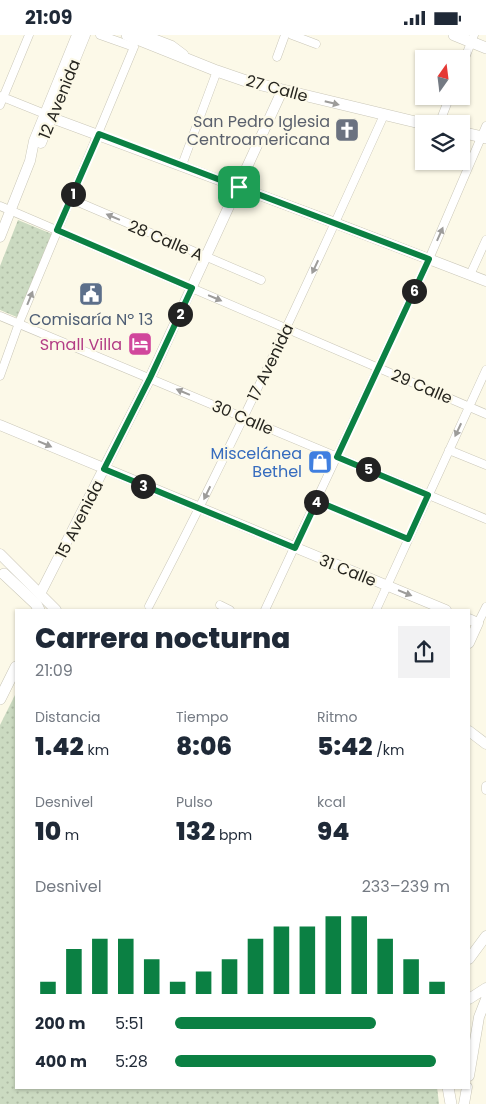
<!DOCTYPE html>
<html lang="es">
<head>
<meta charset="utf-8">
<style>
  :root { --surface:#fff; --page:#f2f2f3; --text:#1f2937; --muted:#747a83; --accent:#0b8043 }
  body { margin:0; font-family:Poppins,sans-serif; background:var(--page); color:var(--text); height:100vh; display:flex; flex-direction:column; font-size:19px; white-space:nowrap }
  * { box-sizing:border-box; margin:0 }
  p { font-size:16px; color:var(--muted) }
  .icon { flex:none; width:28px; height:28px; fill:none; stroke:currentColor; stroke-width:2; stroke-linecap:round; stroke-linejoin:round }
  .map { position:relative; flex:1; overflow:hidden }
  .drawer { position:absolute; left:15px; top:574px; width:455px; height:480px; display:flex; flex-direction:column; background:var(--surface); border-radius:0px; box-shadow:0 1px 4px #0004 }
  .drawer>* { flex:none }
  .needle { width:32px; rotate:14deg }
  .controls { position:absolute; left:415px; top:15px; display:grid; gap:10px }
  .controls a { display:grid; place-items:center; width:55px; height:55px; border-radius:0px; background:var(--surface); box-shadow:0 1px 4px #0004; font-size:25px }
  .pin { position:absolute; display:grid; place-items:center; width:42px; height:42px; color:#fff; margin:-21px; border-radius:10px; box-shadow:0 2px 8px #0006 }
  .km { position:absolute; width:25px; height:25px; margin:-12px; border-radius:50%; background:#222; color:#fff; font-size:14px; line-height:25px; text-align:center }
  .round { display:grid; place-items:center; flex:none; width:52px; height:52px; border-radius:0px; background:var(--page) }
  .summary { display:flex; align-items:center; justify-content:space-between; height:85px; padding:0 20px }
  h1 { font-size:28px; font-weight:800; line-height:38px }
  .figures { display:grid; grid-template-columns:repeat(3,1fr); gap:8px; height:85px; padding:5px 20px }
  .figures div { display:grid; align-content:center }
  .figures b { font-size:25px; font-weight:800 }
  .figures small { font-size:14px; font-weight:400 }
  .figures p { font-size:14px }
  .chart { height:140px; padding:10px 20px }
  .chart p { display:flex; justify-content:space-between }
  .chart svg { width:100%; height:90px; margin-top:5px; stroke:var(--accent); stroke-width:6 }
  ul { padding:0 20px; list-style:none; font-size:16px }
  li { display:grid; grid-template-columns:80px 60px 1fr; align-items:center; height:38px }
  li i { height:12px; border-radius:6px; background:var(--accent) }
  .status { display:flex; justify-content:space-between; align-items:center; height:35px; padding:0 25px; background:var(--surface); direction:ltr }
  .status svg { height:14px; fill:currentColor }
  .map>svg:first-child { display:block }
  .park { fill:url(#park-dots) }
  .lines { fill:none; stroke-linecap:round; stroke-linejoin:round }
  .street-casing { stroke:#cac7b8; stroke-width:9 }
  .secondary-casing { stroke:#cac7b8; stroke-width:11 }
  .primary-casing { stroke:#cac7b8; stroke-width:12 }
  .street { stroke:#fff; stroke-width:8 }
  .secondary { stroke:#fff; stroke-width:10 }
  .primary { stroke:#fff; stroke-width:11 }
  .oneway { fill:#9d9c9a }
  .route-casing { stroke:#fff; stroke-width:10 }
  .route { stroke:#0b8043; stroke-width:6 }
  .labels { text-anchor:middle; stroke-width:4.5; stroke-linejoin:round; paint-order:stroke }
  .street-label { font-size:16px; fill:#25241e; stroke:#fcf9e8 }
  .worship-label { font-size:16px; fill:#5b616d; stroke:#fcf9e8; text-anchor:end }
  .service-label { font-size:16px; fill:#4e5e75; stroke:#fcf9e8 }
  .hotel-label { font-size:16px; fill:#b23c85; stroke:#fcf9e8; text-anchor:end }
  .shop-label { font-size:16px; fill:#366cbe; stroke:#fcf9e8; text-anchor:end }
</style>
</head>
<body>
<div class="status"><b>21:09</b><svg viewBox="0 0 49 12"><path d="M0 12V9h3v3zM5 12V6h3v6zM10 12V3h3v9zM15 12V0h3v12zM26 1h20v11H26zM47 4h2v5h-2z"/></svg></div>
<div class="map">
<svg width="486" height="1069" viewBox="0 0 486 1069">
  <defs>
    <pattern id="park-dots" width="8" height="8" patternUnits="userSpaceOnUse" patternTransform="scale(1.25)"><rect width="8" height="8" fill="#cbdac1"/><path d="M2 2h.1M6 6h.1" fill="none" stroke="#aebba5" stroke-width="1.8" stroke-linecap="round"/></pattern>
  </defs>
  <rect width="100%" height="100%" fill="#fcf9e8"/>
  <path class="park" d="M 18,185 L 52,199 L 19,283 L 0,275 L 0,231 Z
    M 16,658 L 16,1052 L 437,1052 L 439,1069 L 0,1069 L 0,690 Z"/>
  <g class="lines">
    <defs>
      <path id="street" d="M 146,0 L 172,10 L 184,19
        M 292,0 L 316,9
        M 277,22 L 285,0
        M 461,33 L 474,0
        M 0,61 L 45,79
        M 0,70 L 29,0
        M 439,89 L 450,61
        M 182,130 L 217,36
        M 71,164 L 261,245
        M 0,171 L 486,379
        M 470,240 L 486,205
        M 0,281 L 486,484
        M 0,341 L 19,288 L 134,12 L 100,0
        M 449,415 L 486,430
        M 317,466 L 408,504
        M 220,570 L 230,575
        M 149,571 C 233,410 309,246 384,80
        M 265,575 L 429,224 L 486,91
        M 376,575 L 486,335
        M 478,588 L 486,572
        M 486,751 L 486,755"/>
      <path id="secondary" d="M 52,83 L 335,188 L 486,246
        M 41,108 L 85,0
        M 0,202 L 30,126 L 34,106 L 77,0
        M 0,390 L 446,575
        M 0,519 L 56,575
        M 40,559 L 150,343 L 282,56
        M 469,584 L 478,588 L 469,608
        M 469,696 L 486,709
        M 469,924 L 486,901
        M 469,964 L 486,953
        M 469,1041 L 479,982 L 486,964
        M 464,1069 L 467,1052"/>
      <path id="primary" d="M 127,0 L 217,36 L 249,47 L 424,89
        M 454,0 L 486,13
        M 461,97 L 486,103
        M 4,539 L 36,569 L 39,575
        M 0,664 L 16,632
        M 448,1052 L 451,1069"/>
    </defs>
    <use href="#street" class="street-casing"/>
    <use href="#secondary" class="secondary-casing"/>
    <use href="#primary" class="primary-casing"/>
    <use href="#street" class="street"/>
    <use href="#secondary" class="secondary"/>
    <use href="#primary" class="primary"/>
  </g>
  <defs><path id="oneway-solid" d="M-6-.8H1V-3.2L6.5 0L1 3.2V.8H-6Z" transform="scale(1.25)"/></defs>
  <g class="oneway">
    <use href="#oneway-solid" transform="translate(332 68) rotate(14)"/>
    <use href="#oneway-solid" transform="translate(113 182) rotate(-157)"/>
    <use href="#oneway-solid" transform="translate(440 199) rotate(-66)"/>
    <use href="#oneway-solid" transform="translate(315 232) rotate(115)"/>
    <use href="#oneway-solid" transform="translate(30 263) rotate(-68)"/>
    <use href="#oneway-solid" transform="translate(215 263) rotate(23)"/>
    <use href="#oneway-solid" transform="translate(183 357) rotate(-157)"/>
    <use href="#oneway-solid" transform="translate(458 395) rotate(115)"/>
    <use href="#oneway-solid" transform="translate(45 409) rotate(23)"/>
    <use href="#oneway-solid" transform="translate(207 458) rotate(116)"/>
    <use href="#oneway-solid" transform="translate(405 558) rotate(22)"/>
  </g>
  <g class="lines">
    <defs>
      <path id="route" d="M 99,99 L 429,224 L 337,422 L 428,460 L 408,504 L 317,466 L 295,513 L 104,434 L 150,343 L 192,253 L 57,195 Z"/>
    </defs>
    <use href="#route" class="route-casing"/>
    <use href="#route" class="route"/>
  </g>
  <defs>
    <symbol id="church-square" viewBox="-11 -11 22 22"><rect x="-9" y="-9" width="18" height="18" rx="4" fill="#6b7280" stroke="#fcf9e8"/><path d="M-1.2-6h2.4v3.5h3.3v2.4h-3.3V6h-2.4V-.1h-3.3v-2.4h3.3Z" fill="#fff"/></symbol>
    <symbol id="civic-square" viewBox="-11 -11 22 22"><rect x="-9" y="-9" width="18" height="18" rx="4" fill="#5c6f8a" stroke="#fcf9e8"/><path d="M-.6-6.5H3V-4.5H.6V-3L4-1V1h2V6H-6V1h2V-1L-.6-3ZM-1.2 2.5V6h2.4V2.5Z" fill="#fff"/></symbol>
    <symbol id="hotel-square" viewBox="-11 -11 22 22"><rect x="-9" y="-9" width="18" height="18" rx="4" fill="#d1479c" stroke="#fcf9e8"/><path d="M-6-4.5h1.5V1H6V5H4.5V3h-9V5H-6ZM-4 0a1.8 1.8 0 1 1 3.6 0ZM.5 0V-2.5h3Q6-2.5 6 0Z" fill="#fff"/></symbol>
    <symbol id="shop-square" viewBox="-11 -11 22 22"><rect x="-9" y="-9" width="18" height="18" rx="4" fill="#3f7fe0" stroke="#fcf9e8"/><path d="M-5-2.5h2.3a2.7 3.5 0 0 1 5.4 0H5L5.5 6h-11ZM-1.5-2.5h3a1.5 2.3 0 0 0-3 0Z" fill="#fff"/></symbol>
  </defs>
  <g fill-rule="evenodd">
    <use href="#church-square" x="333" y="81" width="28" height="28"/>
    <use href="#civic-square" x="77" y="245" width="28" height="28"/>
    <use href="#hotel-square" x="126" y="295" width="28" height="28"/>
    <use href="#shop-square" x="306" y="413" width="28" height="28"/>
  </g>
  <g class="labels">
    <g class="street-label">
      <text transform="translate(277 53) rotate(15)" y="6">27 Calle</text>
      <text transform="translate(59 64) rotate(-68)" y="6">12 Avenida</text>
      <text transform="translate(166 205) rotate(23)" y="6">28 Calle A</text>
      <text transform="translate(270 327) rotate(-64)" y="6">17 Avenida</text>
      <text transform="translate(422 351) rotate(23)" y="6">29 Calle</text>
      <text transform="translate(243 382) rotate(23)" y="6">30 Calle</text>
      <text transform="translate(79 484) rotate(-63)" y="6">15 Avenida</text>
      <text transform="translate(348 535) rotate(22)" y="6">31 Calle</text>
    </g>
    <g class="worship-label">
      <text x="330" y="92">San Pedro Iglesia<tspan x="330" dy="18">Centroamericana</tspan></text>
    </g>
    <g class="service-label">
      <text x="91" y="290">Comisaría Nº 13</text>
    </g>
    <g class="hotel-label">
      <text x="122" y="315">Small Villa</text>
    </g>
    <g class="shop-label">
      <text x="302" y="424">Miscelánea<tspan x="302" dy="18">Bethel</tspan></text>
    </g>
  </g>
</svg>
<div class="controls">
<a><svg class="needle" viewBox="-14 -14 28 28"><path d="M0-13l5 13h-10z" fill="#e53935"/><path d="M0 13l5-13h-10z" fill="#747a83"/></svg></a>
<a><svg class="icon" aria-label="layers" viewBox="0 0 24 24"><path d="M12 4l9 5-9 5-9-5zM3 14l9 5 9-5"/></svg></a>
</div>
<div class="pin" style="left:239px;top:152px;background:#1e9e55"><svg class="icon" aria-label="arrive" viewBox="0 0 24 24"><path d="M6 21V4h12l-3 4 3 4H6"/></svg></div>
<b class="km" style="left:73px;top:159px">1</b>
<b class="km" style="left:180px;top:279px">2</b>
<b class="km" style="left:143px;top:451px">3</b>
<b class="km" style="left:316px;top:467px">4</b>
<b class="km" style="left:368px;top:434px">5</b>
<b class="km" style="left:414px;top:256px">6</b>
<section class="drawer">
<div class="summary"><div><h1>Carrera nocturna</h1><p>21:09</p></div><a class="round"><svg class="icon" aria-label="share" viewBox="0 0 24 24"><path d="M12 15V3M7 8l5-5 5 5M5 13v7h14v-7"/></svg></a></div>
<div class="figures">
<div><p>Distancia</p><b>1.42<small> km</small></b></div>
<div><p>Tiempo</p><b>8:06</b></div>
<div><p>Ritmo</p><b>5:42<small> /km</small></b></div>
</div>
<div class="figures">
<div><p>Desnivel</p><b>10<small> m</small></b></div>
<div><p>Pulso</p><b>132<small> bpm</small></b></div>
<div><p>kcal</p><b>94</b></div>
</div>
<div class="chart"><p><span>Desnivel</span>233–239 m</p>
<svg viewBox="0 0 160 44" preserveAspectRatio="none"><path d="M5 44V38M15 44V22M25 44V17M35 44V17M45 44V27M55 44V38M65 44V33M75 44V27M85 44V17M95 44V11M105 44V11M115 44V6M125 44V6M135 44V17M145 44V27M155 44V38"/></svg>
</div>
<ul>
<li><b>200 m</b>5:51<i style="width:73%"></i></li>
<li><b>400 m</b>5:28<i style="width:95%"></i></li>
</ul>
</section>
</div>
</body>
</html>
